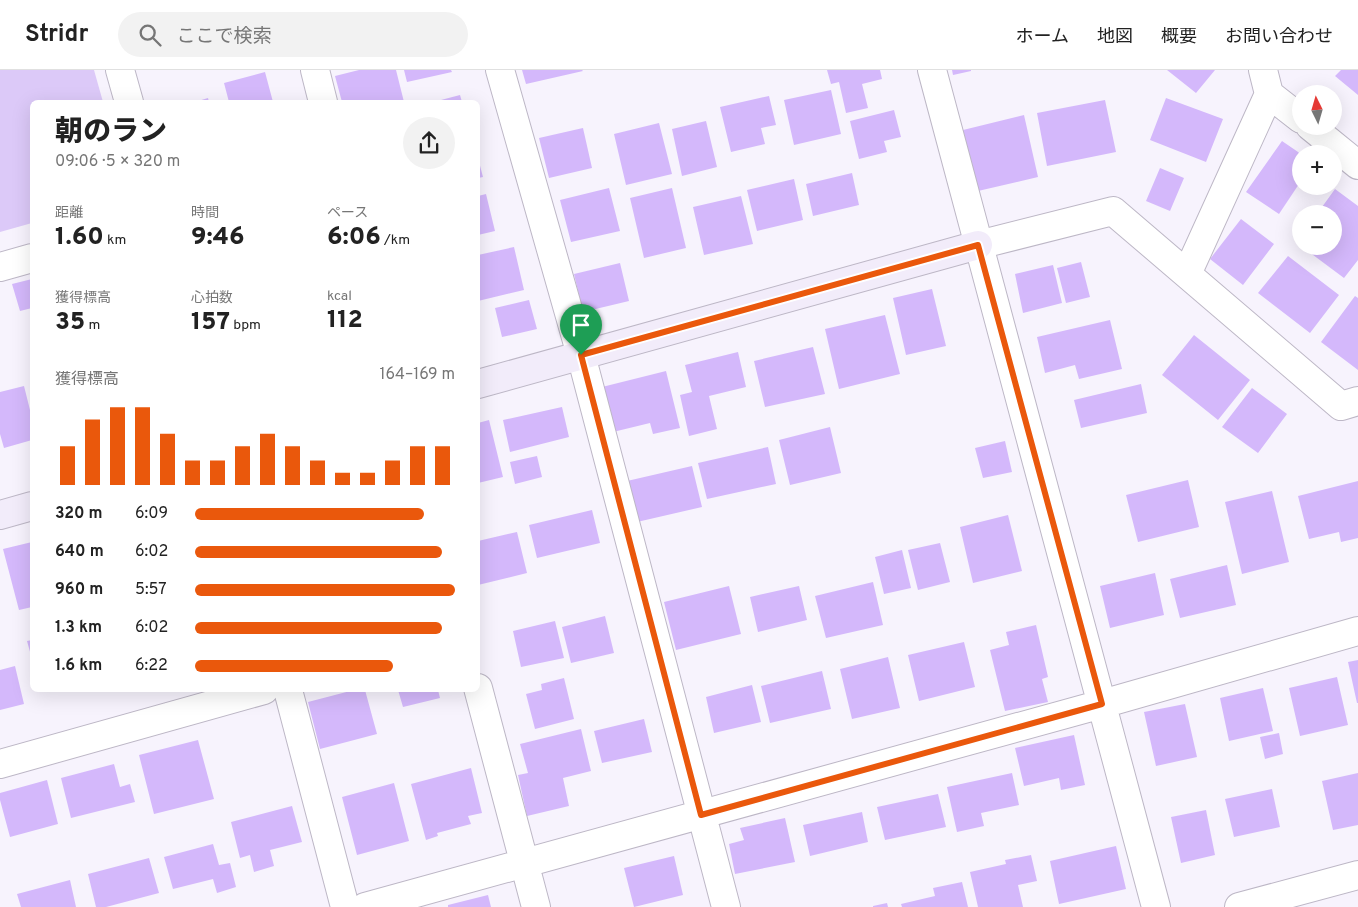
<!DOCTYPE html>
<html lang="ja">
<head>
<meta charset="utf-8">
<style>
  :root { --surface:#fff; --page:#f2f2f2; --text:#222; --muted:#767676; --line:#e0e0e0; --accent:#ea580c }
  body { margin:0; font-family:Overpass,"Noto Sans JP",sans-serif; background:var(--page); color:var(--text); height:100vh; display:flex; flex-direction:column; font-size:19px; white-space:nowrap }
  * { box-sizing:border-box; margin:0 }
  p { font-size:16px; color:var(--muted) }
  .icon { flex:none; width:28px; height:28px; fill:none; stroke:currentColor; stroke-width:2; stroke-linecap:round; stroke-linejoin:round }
  .map { position:relative; flex:1; overflow:hidden }
  .drawer { position:absolute; left:30px; top:30px; width:450px; height:592px; display:flex; flex-direction:column; background:var(--surface); border-radius:8px; box-shadow:0 5px 20px #0002 }
  .drawer>* { flex:none }
  .needle { width:32px; rotate:355deg }
  .tools { position:absolute; left:1292px; top:15px; display:grid; gap:10px }
  .tools a { display:grid; place-items:center; width:50px; height:50px; border-radius:50%; background:var(--surface); box-shadow:0 5px 20px #0002; font-size:25px }
  .pin { position:absolute; display:grid; place-items:center; width:42px; height:42px; color:#fff; margin:-51px -21px; border-radius:50% 50% 50% 0; rotate:-45deg; box-shadow:0 0 5px #0007 }
  .pin .icon { rotate:45deg }
  .round { display:grid; place-items:center; flex:none; width:52px; height:52px; border-radius:26px; background:var(--page) }
  .summary { display:flex; align-items:center; justify-content:space-between; height:85px; padding:0 25px }
  h1 { font-size:28px; font-weight:800; line-height:38px }
  .metrics { display:grid; grid-template-columns:repeat(3,1fr); gap:8px; height:85px; padding:5px 25px }
  .metrics div { display:grid; align-content:center }
  .metrics b { font-size:25px; font-weight:800 }
  .metrics small { font-size:14px; font-weight:400 }
  .metrics p { font-size:14px }
  .chart { height:140px; padding:10px 25px }
  .chart p { display:flex; justify-content:space-between }
  .chart svg { width:100%; height:90px; margin-top:5px; stroke:var(--accent); stroke-width:6 }
  ul { padding:0 25px; list-style:none; font-size:16px }
  li { display:grid; grid-template-columns:80px 60px 1fr; align-items:center; height:38px }
  li i { height:12px; border-radius:6px; background:var(--accent) }
  header { display:flex; align-items:center; gap:30px; box-sizing:border-box; height:70px; padding:0 25px; background:var(--surface); border-bottom:1px solid var(--line) }
  header strong { font-size:24px }
  nav { display:flex; gap:28px; margin-inline-start:auto; font-size:18px }
  .search { width:350px; height:45px; background:var(--page); display:flex; align-items:center; gap:12px; box-sizing:border-box; padding:0 18px; border-radius:28px; color:var(--muted); font-size:19px }
  .map>svg:first-child { display:block }
  .green { fill:#dcc9f8 }
  .building { fill:#d4b8fb }
  .lines { fill:none; stroke-linecap:round; stroke-linejoin:round }
  .street-casing { stroke:#bdb7c6; stroke-width:30 }
  .secondary-casing { stroke:#bdb7c6; stroke-width:30 }
  .street { stroke:#fff; stroke-width:28 }
  .secondary { stroke:#f2ecfa; stroke-width:28 }
  .route-casing { stroke:#fff; stroke-width:10 }
  .route { stroke:#ea580c; stroke-width:6 }
</style>
</head>
<body>
<header>
<strong>Stridr</strong>
<div class="search"><svg class="icon" aria-label="search" viewBox="0 0 24 24"><circle cx="10" cy="10" r="6"/><path d="M15 15l6 6"/></svg>ここで検索</div>
<nav><a>ホーム</a><a>地図</a><a>概要</a><a>お問い合わせ</a></nav>
</header>
<div class="map">
<svg width="1358" height="837" viewBox="0 0 1358 837">
  <rect width="100%" height="100%" fill="#f7f3fd"/>
  <path class="green" d="M 0,0 L 94,0 L 103,32 L 32,32 L 32,153 L 0,162 Z"/>
  <path class="building" d="M 359,0 L 396,0 L 404,32 L 342,32 L 335,6 Z
    M 404,0 L 451,0 L 452,2 L 407,12 Z
    M 522,0 L 582,0 L 583,1 L 526,14 Z
    M 827,0 L 880,0 L 882,9 L 862,14 L 868,38 L 846,43 L 839,12 L 831,14 Z
    M 952,0 L 971,0 L 971,1 L 953,5 Z
    M 1167,0 L 1215,0 L 1196,23 Z
    M 1341,0 L 1358,0 L 1358,25 L 1335,6 Z
    M 265,2 L 273,32 L 229,32 L 224,13 Z
    M 831,20 L 841,64 L 794,75 L 784,30 Z
    M 460,25 L 462,32 L 442,32 L 441,30 Z
    M 769,26 L 776,55 L 761,58 L 765,74 L 731,82 L 720,37 Z
    M 208,28 L 209,32 L 195,32 Z
    M 1166,28 L 1223,49 L 1206,92 L 1150,70 Z
    M 1105,30 L 1116,82 L 1047,96 L 1037,43 Z
    M 894,40 L 901,67 L 884,71 L 887,82 L 859,89 L 850,51 Z
    M 1024,45 L 1038,107 L 978,121 L 963,60 Z
    M 706,51 L 717,97 L 682,106 L 672,59 Z
    M 659,53 L 672,104 L 626,115 L 614,64 Z
    M 583,58 L 592,98 L 549,108 L 539,68 Z
    M 1282,71 L 1301,84 L 1301,111 L 1279,144 L 1246,122 Z
    M 478,88 L 483,107 L 478,108 Z
    M 1160,98 L 1184,108 L 1170,141 L 1146,131 Z
    M 852,103 L 859,135 L 813,146 L 806,114 Z
    M 794,109 L 803,150 L 757,161 L 747,120 Z
    M 609,118 L 620,161 L 571,172 L 560,130 Z
    M 672,118 L 686,178 L 644,188 L 630,128 Z
    M 1335,119 L 1358,136 L 1358,190 L 1344,208 L 1301,176 L 1334,176 L 1334,144 L 1317,144 Z
    M 486,124 L 495,161 L 478,165 L 478,126 Z
    M 741,126 L 753,174 L 704,185 L 693,137 Z
    M 1241,149 L 1274,174 L 1243,215 L 1210,189 Z
    M 1301,164 L 1301,176 L 1296,172 Z
    M 514,177 L 524,220 L 478,231 L 478,185 Z
    M 1288,186 L 1339,225 L 1310,263 L 1258,223 Z
    M 1081,192 L 1090,227 L 1066,233 L 1057,198 Z
    M 620,193 L 629,231 L 583,242 L 574,204 Z
    M 1053,195 L 1062,233 L 1023,243 L 1015,204 Z
    M 32,209 L 32,238 L 20,241 L 12,214 Z
    M 932,219 L 946,276 L 906,285 L 893,228 Z
    M 1355,226 L 1358,228 L 1358,300 L 1321,272 Z
    M 529,230 L 537,259 L 502,267 L 495,238 Z
    M 885,245 L 900,304 L 839,319 L 825,259 Z
    M 1110,250 L 1122,299 L 1079,309 L 1075,295 L 1045,303 L 1037,267 Z
    M 1194,265 L 1250,310 L 1218,350 L 1162,305 Z
    M 813,277 L 825,324 L 765,337 L 754,291 Z
    M 738,282 L 746,317 L 709,326 L 717,359 L 689,366 L 680,325 L 692,322 L 685,295 Z
    M 666,301 L 680,358 L 653,364 L 650,353 L 613,362 L 602,317 Z
    M 1141,314 L 1147,343 L 1081,358 L 1074,330 Z
    M 24,316 L 32,348 L 32,370 L 4,378 L 0,364 L 0,322 Z
    M 1252,318 L 1287,344 L 1258,383 L 1222,357 Z
    M 562,337 L 569,367 L 510,382 L 503,350 Z
    M 489,350 L 503,407 L 478,413 L 478,353 Z
    M 830,357 L 841,403 L 790,415 L 779,370 Z
    M 1005,371 L 1012,402 L 983,408 L 975,378 Z
    M 768,377 L 776,414 L 707,429 L 698,393 Z
    M 537,386 L 542,407 L 515,414 L 510,392 Z
    M 692,396 L 702,437 L 637,452 L 627,411 Z
    M 1188,410 L 1199,457 L 1138,472 L 1126,425 Z
    M 1358,411 L 1358,468 L 1341,472 L 1339,462 L 1309,469 L 1298,426 Z
    M 1272,421 L 1289,492 L 1242,504 L 1225,432 Z
    M 592,440 L 600,473 L 537,488 L 529,455 Z
    M 1008,445 L 1022,501 L 973,513 L 960,457 Z
    M 517,462 L 527,503 L 478,515 L 478,471 Z
    M 32,472 L 32,537 L 19,540 L 3,479 Z
    M 940,473 L 950,512 L 918,520 L 908,480 Z
    M 902,480 L 911,518 L 884,524 L 875,487 Z
    M 1227,495 L 1236,535 L 1180,548 L 1170,509 Z
    M 1155,503 L 1164,545 L 1110,558 L 1100,516 Z
    M 873,512 L 883,555 L 826,568 L 815,526 Z
    M 729,516 L 741,564 L 676,580 L 664,532 Z
    M 799,516 L 807,550 L 758,562 L 750,527 Z
    M 605,546 L 614,583 L 571,593 L 562,557 Z
    M 555,551 L 564,588 L 521,597 L 513,561 Z
    M 1036,555 L 1048,607 L 1042,609 L 1048,632 L 1005,641 L 990,580 L 1009,575 L 1006,562 Z
    M 32,570 L 32,589 L 27,571 Z
    M 964,572 L 975,617 L 919,631 L 908,585 Z
    M 888,587 L 900,638 L 852,649 L 840,599 Z
    M 1358,590 L 1358,633 L 1357,633 L 1348,592 Z
    M 15,596 L 24,634 L 0,640 L 0,600 Z
    M 822,601 L 831,639 L 770,653 L 761,616 Z
    M 1337,607 L 1348,655 L 1300,666 L 1289,618 Z
    M 564,608 L 574,649 L 535,659 L 526,624 L 542,620 L 541,614 Z
    M 752,615 L 761,652 L 714,663 L 706,627 Z
    M 1263,618 L 1273,661 L 1229,671 L 1220,628 Z
    M 354,620 L 365,620 L 377,664 L 320,679 L 308,632 Z
    M 398,620 L 438,620 L 440,628 L 403,637 Z
    M 1185,634 L 1197,687 L 1156,696 L 1144,642 Z
    M 644,649 L 652,682 L 602,693 L 594,661 Z
    M 581,659 L 591,701 L 563,708 L 569,736 L 527,746 L 518,705 L 528,703 L 520,674 Z
    M 1279,663 L 1283,684 L 1265,689 L 1260,667 Z
    M 1074,665 L 1085,715 L 1061,720 L 1059,708 L 1024,716 L 1015,678 Z
    M 198,670 L 214,729 L 154,744 L 139,685 Z
    M 114,694 L 120,717 L 130,714 L 135,732 L 71,748 L 61,708 Z
    M 471,698 L 482,743 L 468,746 L 471,754 L 437,763 L 438,766 L 426,770 L 411,714 Z
    M 1012,703 L 1019,735 L 981,743 L 984,756 L 957,762 L 947,717 Z
    M 1358,703 L 1358,755 L 1333,760 L 1322,711 Z
    M 47,710 L 58,754 L 10,767 L 0,730 L 0,723 Z
    M 394,713 L 409,771 L 357,785 L 342,727 Z
    M 1272,719 L 1280,757 L 1234,767 L 1225,729 Z
    M 938,724 L 946,757 L 885,770 L 877,737 Z
    M 292,736 L 302,772 L 270,780 L 274,796 L 254,802 L 250,785 L 240,788 L 231,752 Z
    M 1206,740 L 1215,785 L 1181,793 L 1171,747 Z
    M 862,742 L 868,772 L 810,786 L 803,755 Z
    M 785,748 L 795,792 L 735,804 L 729,774 L 744,770 L 740,758 Z
    M 213,774 L 219,795 L 230,793 L 236,817 L 217,823 L 213,809 L 173,819 L 164,787 Z
    M 1116,776 L 1126,819 L 1059,834 L 1050,791 Z
    M 1031,785 L 1037,811 L 1018,815 L 1023,837 L 978,837 L 970,802 L 1006,794 L 1005,790 Z
    M 674,786 L 683,825 L 634,837 L 624,798 Z
    M 149,788 L 159,823 L 106,837 L 96,837 L 88,804 Z
    M 70,810 L 76,837 L 21,837 L 17,824 Z
    M 962,812 L 968,837 L 902,837 L 901,834 L 935,826 L 933,818 Z
    M 488,825 L 491,837 L 448,837 L 448,835 Z
    M 887,833 L 888,837 L 873,837 L 873,836 Z"/>
  <g class="lines">
    <defs>
      <path id="street" d="M 120,0 L 129,32
        M 315,0 L 323,32
        M 500,0 L 581,285 L 726,837
        M 932,0 L 1156,837
        M 1263,0 L 1269,24 L 1301,49
        M 1310,56 L 1358,95
        M 978,175 L 1113,141 L 1341,336 L 1358,331
        M 0,197 L 32,188
        M 1187,204 L 1269,24
        M 478,618 L 536,837
        M 288,620 L 345,837
        M 0,694 L 264,620
        M 365,837 L 1102,634 L 1358,561
        M 1239,837 L 1358,805"/>
      <path id="secondary" d="M 478,314 L 978,175
        M 0,445 L 32,436"/>
    </defs>
    <use href="#street" class="street-casing"/>
    <use href="#secondary" class="secondary-casing"/>
    <use href="#street" class="street"/>
    <use href="#secondary" class="secondary"/>
  </g>
  <g class="lines">
    <defs>
      <path id="route" d="M 978,175 L 1102,634 L 701,745 L 581,285 Z"/>
    </defs>
    <use href="#route" class="route-casing"/>
    <use href="#route" class="route"/>
  </g>
</svg>
<div class="tools">
<a><svg class="needle" viewBox="-14 -14 28 28"><path d="M0-13l5 13h-10z" fill="#e53935"/><path d="M0 13l5-13h-10z" fill="#767676"/></svg></a>
<a>+</a>
<a>−</a>
</div>
<div class="pin" style="left:581px;top:285px;background:#1e9e55"><svg class="icon" aria-label="arrive" viewBox="0 0 24 24"><path d="M6 21V4h12l-3 4 3 4H6"/></svg></div>
<section class="drawer">
<div class="summary"><div><h1>朝のラン</h1><p>09:06 · 5 × 320 m</p></div><a class="round"><svg class="icon" aria-label="share" viewBox="0 0 24 24"><path d="M12 15V3M7 8l5-5 5 5M5 13v7h14v-7"/></svg></a></div>
<div class="metrics">
<div><p>距離</p><b>1.60<small> km</small></b></div>
<div><p>時間</p><b>9:46</b></div>
<div><p>ペース</p><b>6:06<small> /km</small></b></div>
</div>
<div class="metrics">
<div><p>獲得標高</p><b>35<small> m</small></b></div>
<div><p>心拍数</p><b>157<small> bpm</small></b></div>
<div><p>kcal</p><b>112</b></div>
</div>
<div class="chart"><p><span>獲得標高</span>164–169 m</p>
<svg viewBox="0 0 160 44" preserveAspectRatio="none"><path d="M5 44V25M15 44V12M25 44V6M35 44V6M45 44V19M55 44V32M65 44V32M75 44V25M85 44V19M95 44V25M105 44V32M115 44V38M125 44V38M135 44V32M145 44V25M155 44V25"/></svg>
</div>
<ul>
<li><b>320 m</b>6:09<i style="width:88%"></i></li>
<li><b>640 m</b>6:02<i style="width:95%"></i></li>
<li><b>960 m</b>5:57<i style="width:100%"></i></li>
<li><b>1.3 km</b>6:02<i style="width:95%"></i></li>
<li><b>1.6 km</b>6:22<i style="width:76%"></i></li>
</ul>
</section>
</div>
</body>
</html>
